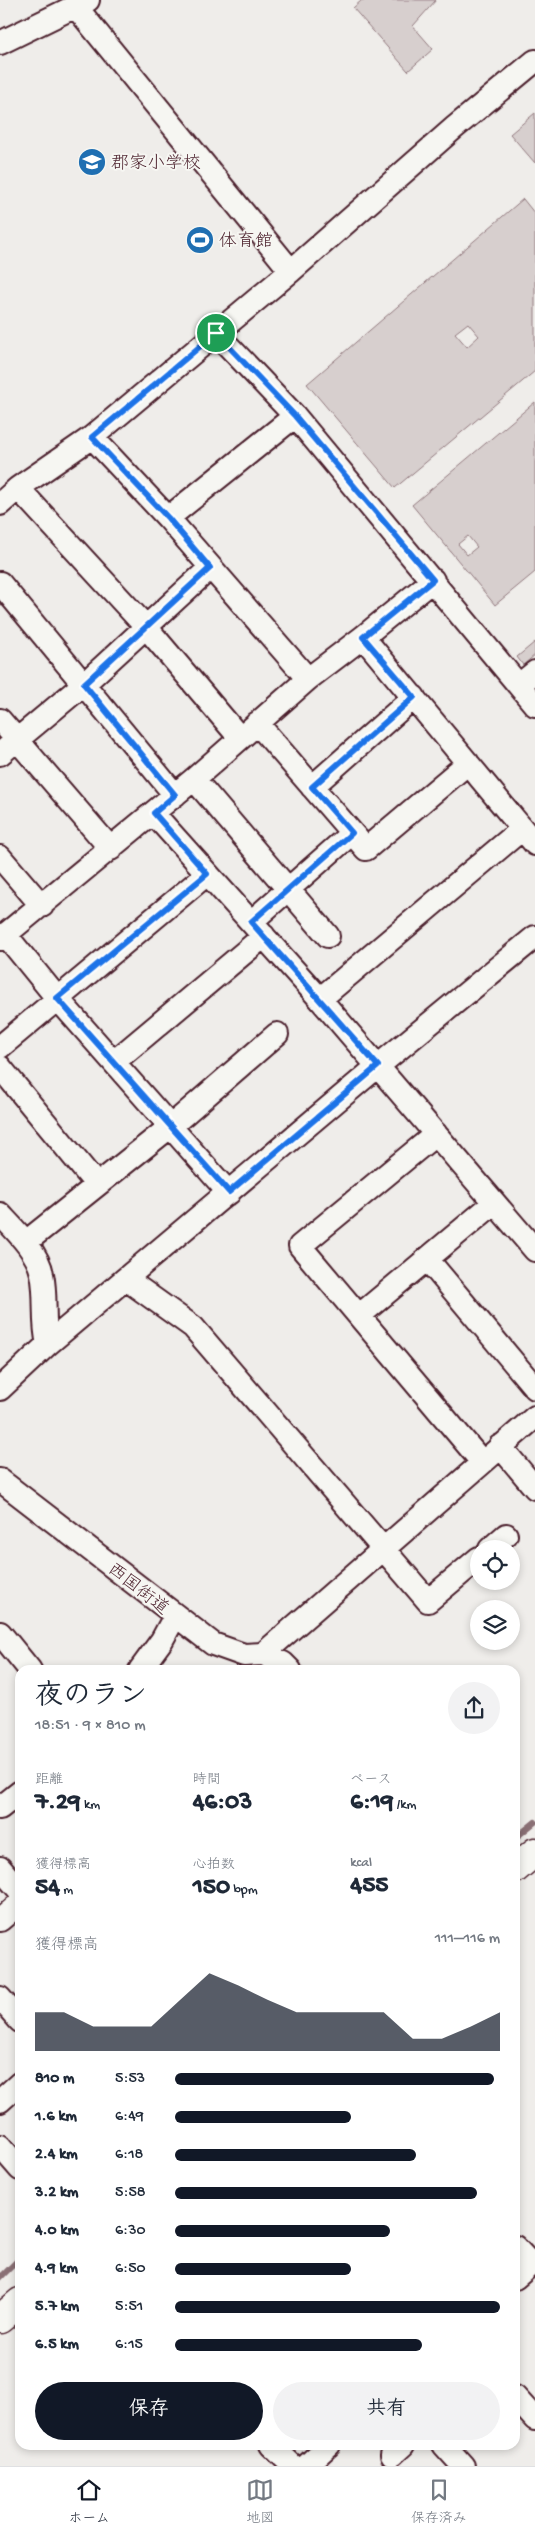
<!DOCTYPE html>
<html lang="ja">
<head>
<meta charset="utf-8">
<style>
  :root { --surface:#fff; --page:#f2f2f3; --text:#1f2937; --muted:#747a83; --line:#e0e1e3; --accent:#111827 }
  body { margin:0; font-family:"Gochi Hand","Klee One",sans-serif; background:var(--page); color:var(--text); height:100vh; display:flex; flex-direction:column; font-size:19px; white-space:nowrap }
  * { box-sizing:border-box; margin:0 }
  p { font-size:16px; color:var(--muted) }
  .icon { flex:none; width:28px; height:28px; fill:none; stroke:currentColor; stroke-width:2; stroke-linecap:round; stroke-linejoin:round }
  .map { position:relative; flex:1; overflow:hidden }
  .drawer { position:absolute; left:15px; top:1665px; width:505px; height:785px; display:flex; flex-direction:column; background:var(--surface); border-radius:15px; box-shadow:0 2px 8px #0003 }
  .drawer>* { flex:none }
  .controls { position:absolute; left:470px; top:1540px; display:grid; gap:10px }
  .controls a { display:grid; place-items:center; width:50px; height:50px; border-radius:50%; background:var(--surface); box-shadow:0 2px 8px #0003; font-size:25px }
  .pin { position:absolute; display:grid; place-items:center; width:42px; height:42px; color:#fff; margin:-21px; border:2px solid #fff; border-radius:50%; box-shadow:0 1px 5px #0007 }
  .round { display:grid; place-items:center; flex:none; width:52px; height:52px; border-radius:26px; background:var(--page) }
  .summary { display:flex; align-items:center; justify-content:space-between; height:85px; padding:0 20px }
  h1 { font-size:28px; font-weight:800; line-height:38px }
  .metrics { display:grid; grid-template-columns:repeat(3,1fr); gap:8px; height:85px; padding:5px 20px }
  .metrics div { display:grid; align-content:center }
  .metrics b { font-size:25px; font-weight:800 }
  .metrics small { font-size:14px; font-weight:400 }
  .metrics p { font-size:14px }
  .chart { height:140px; padding:10px 20px }
  .chart p { display:flex; justify-content:space-between }
  .chart svg { width:100%; height:90px; margin-top:5px; fill:var(--accent); opacity:.7 }
  .primary-button { display:flex; gap:10px; margin-top:auto; padding:10px 20px }
  .primary-button a { flex:1; height:58px; border-radius:30px; background:var(--accent); color:#fff; font-size:20px; font-weight:800; line-height:58px; text-align:center }
  .primary-button a+a { background:var(--page); color:var(--text) }
  ul { padding:0 20px; list-style:none; font-size:16px }
  li { display:grid; grid-template-columns:80px 60px 1fr; align-items:center; height:38px }
  li i { height:12px; border-radius:6px; background:var(--accent) }
  .tab-bar { display:flex; justify-content:space-around; align-items:center; height:70px; border-top:1px solid var(--line); background:var(--surface); font-size:14px; color:var(--muted) }
  .tab-bar a { display:grid; justify-items:center; gap:2px }
  .tab-bar .current { color:var(--accent) }
  .map>svg:first-child { display:block }
  .green { fill:#d7cfce; stroke:#90777c; fill-rule:evenodd }
  .lines { fill:none; stroke-linecap:round; stroke-linejoin:round }
  .stream { stroke:#8a6f74; stroke-width:6 }
  .street-casing { stroke:#4a1f2b; stroke-width:26 }
  .primary-casing { stroke:#4a1f2b; stroke-width:31 }
  .street { stroke:#f6f6f2; stroke-width:22 }
  .primary { stroke:#f6f6f2; stroke-width:28 }
  .route-casing { stroke:#fff; stroke-width:10 }
  .route { stroke:#1a73e8; stroke-width:6 }
  .labels { text-anchor:middle; stroke-width:4; stroke-linejoin:round; paint-order:stroke }
  .poi-label { font-size:18px; fill:#4a1f2b; stroke:#f6f6f2; text-anchor:start }
  .street-label { font-size:18px; fill:#4a1f2b; stroke:#f6f6f2 }
</style>
</head>
<body>
<div class="map">
<svg width="535" height="2466" viewBox="0 0 535 2466">
  <rect width="100%" height="100%" fill="#efedea"/>
  <filter id="ink" filterUnits="userSpaceOnUse"><feTurbulence type="fractalNoise" baseFrequency=".02" numOctaves="2"/><feDisplacementMap in="SourceGraphic" scale="10" xChannelSelector="R" yChannelSelector="G"/><feConvolveMatrix kernelMatrix="1 2 1 2 8 2 1 2 1" color-interpolation-filters="sRGB"/></filter>
  <g filter="url(#ink)">
    <path class="green" d="M 362,0 L 436,0 L 413,26 L 433,49 L 408,71 L 353,8 Z
      M 535,113 L 535,163 L 510,134 Z
      M 523,199 L 535,214 L 535,371 L 395,488 L 307,384 ZM 468,323 L 479,336 L 467,347 L 455,333 Z
      M 535,402 L 535,572 L 495,605 L 412,505 ZM 468,536 L 477,547 L 467,555 L 458,544 Z
      M 535,642 L 535,655 L 523,665 L 517,657 Z"/>
    <g class="lines">
      <path class="stream" d="M 515,1836 L 519,1835 L 535,1822
        M 0,2278 L 20,2258"/>
      <defs>
        <path id="street" d="M 76,0 L 76,7 L 291,271
          M 0,43 L 88,0
          M 216,333 L 295,416 L 535,705
          M 92,437 L 168,518 L 308,679
          M 18,488 L 146,627 L 240,738
          M 0,504 L 18,488 L 92,437 L 291,271 L 454,128 L 535,61
          M 168,518 L 295,416
          M 0,583 L 175,795
          M 363,637 L 535,844
          M 519,685 L 535,672
          M 0,720 L 111,849
          M 257,723 L 366,849 L 468,763
          M 0,754 L 84,684 L 210,568
          M 194,779 L 328,936
          M 312,787 L 414,697
          M 153,813 L 320,999 L 535,1250
          M 0,857 L 42,906
          M 251,922 L 352,833
          M 5,934 L 57,998 L 229,1193
          M 0,939 L 194,779 L 308,679 L 363,637 L 433,580
          M 320,999 L 522,829
          M 0,1047 L 207,874
          M 115,1061 L 264,936
          M 0,1067 L 96,1184
          M 436,1134 L 300,1246 L 482,1462
          M 0,1214 C 15,1230 38,1252 42,1274 C 47,1297 42,1321 48,1344
          M 26,1242 L 171,1126 L 277,1034
          M 427,1259 L 535,1388
          M 126,1279 L 193,1327 L 428,1601 L 479,1558
          M 360,1315 L 494,1203
          M 0,1389 L 48,1344 L 378,1066 L 535,937
          M 500,1446 L 535,1488
          M 0,1480 L 213,1644 L 244,1655 L 263,1654 L 283,1663 L 290,1670
          M 490,1549 L 506,1535
          M 0,1633 L 30,1670
          M 263,1654 L 535,1417
          M 140,1670 L 162,1640 L 175,1616
          M 0,1808 L 20,1792
          M 0,1868 L 20,1891
          M 0,1920 L 20,1903
          M 0,1998 L 20,2021
          M 0,2101 L 20,2083
          M 0,2146 L 20,2169
          M 515,2247 L 531,2264
          M 515,2278 L 535,2261
          M 515,2397 L 535,2419
          M 271,2445 L 293,2466
          M 444,2445 L 463,2466
          M 392,2455 L 403,2445
          M 306,2466 L 329,2445"/>
        <path id="primary" d="M 515,1869 L 535,1852
          M 0,2319 L 20,2302"/>
      </defs>
      <use href="#street" class="street-casing"/>
      <use href="#primary" class="primary-casing"/>
      <use href="#street" class="street"/>
      <use href="#primary" class="primary"/>
    </g>
  </g>
  <g class="lines" filter="url(#ink)">
    <defs>
      <path id="route" d="M 216,333 L 295,416 L 433,580 L 363,637 L 414,697 L 312,787 L 352,833 L 251,922 L 378,1066 L 229,1192 L 57,998 L 207,874 L 154,813 L 175,795 L 84,684 L 210,568 L 168,518 L 92,437 Z"/>
    </defs>
    <use href="#route" class="route-casing"/>
    <use href="#route" class="route"/>
  </g>
  <defs>
    <symbol id="school-disc" viewBox="-11 -11 22 22"><circle r="9.5" fill="#1f6fb2" stroke="#f6f6f2"/><path d="M0-5L7-2L0 1L-7-2ZM-4 1L0 2.5L4 1V4Q0 6-4 4Z" fill="#fff"/></symbol>
    <symbol id="stadium-disc" viewBox="-11 -11 22 22"><circle r="9.5" fill="#1f6fb2" stroke="#f6f6f2"/><path d="M0-5a6.5 5 0 1 0 0 10a6.5 5 0 1 0 0-10ZM-3.5-1.8h7v3.6h-7Z" fill="#fff"/></symbol>
  </defs>
  <g fill-rule="evenodd">
    <use href="#school-disc" x="76" y="146" width="32" height="32"/>
    <use href="#stadium-disc" x="184" y="224" width="32" height="32"/>
  </g>
  <g class="labels">
    <g class="poi-label">
      <text x="111" y="168">郡家小学校</text>
      <text x="219" y="246">体育館</text>
    </g>
    <g class="street-label">
      <text transform="translate(139 1588) rotate(38)" y="6">西国街道</text>
    </g>
  </g>
</svg>
<div class="controls">
<a><svg class="icon" aria-label="locate" viewBox="0 0 24 24"><circle cx="12" cy="12" r="6"/><path d="M12 2v4M12 18v4M2 12h4M18 12h4"/></svg></a>
<a><svg class="icon" aria-label="layers" viewBox="0 0 24 24"><path d="M12 4l9 5-9 5-9-5zM3 14l9 5 9-5"/></svg></a>
</div>
<div class="pin" style="left:216px;top:333px;background:#1e9e55"><svg class="icon" aria-label="arrive" viewBox="0 0 24 24"><path d="M6 21V4h12l-3 4 3 4H6"/></svg></div>
<section class="drawer">
<div class="summary"><div><h1>夜のラン</h1><p>18:51 · 9 × 810 m</p></div><a class="round"><svg class="icon" aria-label="share" viewBox="0 0 24 24"><path d="M12 15V3M7 8l5-5 5 5M5 13v7h14v-7"/></svg></a></div>
<div class="metrics">
<div><p>距離</p><b>7.29<small> km</small></b></div>
<div><p>時間</p><b>46:03</b></div>
<div><p>ペース</p><b>6:19<small> /km</small></b></div>
</div>
<div class="metrics">
<div><p>獲得標高</p><b>54<small> m</small></b></div>
<div><p>心拍数</p><b>150<small> bpm</small></b></div>
<div><p>kcal</p><b>455</b></div>
</div>
<div class="chart"><p><span>獲得標高</span>111–116 m</p>
<svg viewBox="0 0 160 44" preserveAspectRatio="none"><path d="M0 44V25L10 25L20 32L30 32L40 32L50 19L60 6L70 12L80 19L90 25L100 25L110 25L120 25L130 38L140 38L150 32L160 25V44z"/></svg>
</div>
<ul>
<li><b>810 m</b>5:53<i style="width:98%"></i></li>
<li><b>1.6 km</b>6:49<i style="width:54%"></i></li>
<li><b>2.4 km</b>6:18<i style="width:74%"></i></li>
<li><b>3.2 km</b>5:58<i style="width:93%"></i></li>
<li><b>4.0 km</b>6:30<i style="width:66%"></i></li>
<li><b>4.9 km</b>6:50<i style="width:54%"></i></li>
<li><b>5.7 km</b>5:51<i style="width:100%"></i></li>
<li><b>6.5 km</b>6:15<i style="width:76%"></i></li>
</ul>
<div class="primary-button"><a>保存</a><a>共有</a></div>
</section>
</div>
<nav class="tab-bar">
<a class="current"><svg class="icon" aria-label="home" viewBox="0 0 24 24"><path d="M3 11l9-7 9 7M6 9v11h12V9"/></svg>ホーム</a>
<a><svg class="icon" aria-label="map" viewBox="0 0 24 24"><path d="M3 6l6-2 6 2 6-2v14l-6 2-6-2-6 2zM9 4v14M15 6v14"/></svg>地図</a>
<a><svg class="icon" aria-label="saved" viewBox="0 0 24 24"><path d="M7 4h10v16l-5-4-5 4z"/></svg>保存済み</a>
</nav>
</body>
</html>
